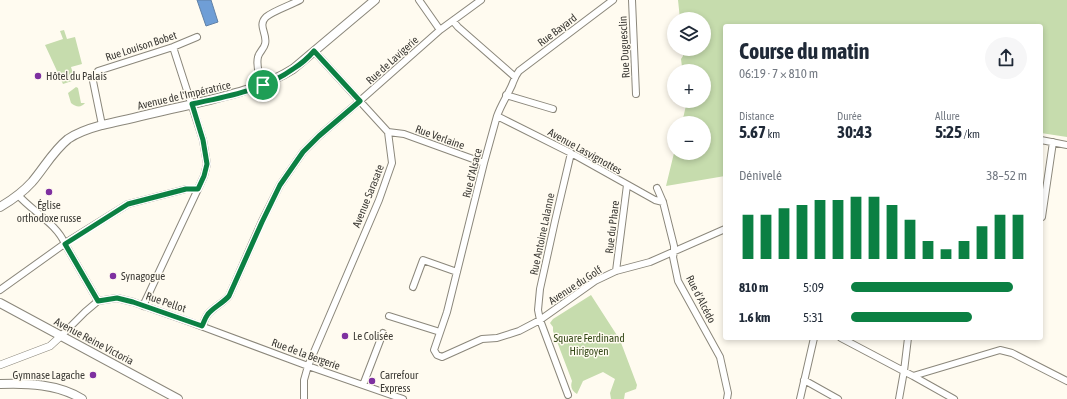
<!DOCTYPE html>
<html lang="fr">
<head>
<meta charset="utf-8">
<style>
  :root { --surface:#fff; --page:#f6f6f7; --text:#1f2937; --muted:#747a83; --accent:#0b8043 }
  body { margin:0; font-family:"Asap Condensed",sans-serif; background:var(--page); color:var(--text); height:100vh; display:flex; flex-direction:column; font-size:15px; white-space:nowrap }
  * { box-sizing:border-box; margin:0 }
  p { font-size:13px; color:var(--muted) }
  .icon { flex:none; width:22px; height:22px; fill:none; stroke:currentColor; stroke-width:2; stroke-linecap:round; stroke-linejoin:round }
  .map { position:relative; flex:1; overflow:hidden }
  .sheet { position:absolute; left:723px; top:24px; width:320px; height:316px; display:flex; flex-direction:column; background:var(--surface); border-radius:4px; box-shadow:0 2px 6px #0003 }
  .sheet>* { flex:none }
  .buttons { position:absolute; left:667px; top:12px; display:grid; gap:8px }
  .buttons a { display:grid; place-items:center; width:44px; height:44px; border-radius:50%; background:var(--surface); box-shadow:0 2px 6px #0003; font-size:20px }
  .pin { position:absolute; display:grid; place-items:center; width:34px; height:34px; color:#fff; margin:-17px; border:2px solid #fff; border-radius:50%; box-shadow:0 1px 4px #0007 }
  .round { display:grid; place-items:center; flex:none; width:42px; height:42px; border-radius:21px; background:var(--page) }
  .headline { display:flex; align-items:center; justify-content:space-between; height:68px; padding:0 16px }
  h1 { font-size:22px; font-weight:700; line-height:30px }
  .figures { display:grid; grid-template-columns:repeat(3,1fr); gap:6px; height:68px; padding:4px 16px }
  .figures div { display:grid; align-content:center }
  .figures b { font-size:17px; font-weight:700 }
  .figures small { font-size:11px; font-weight:400 }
  .figures p { font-size:11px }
  .chart { height:112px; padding:8px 16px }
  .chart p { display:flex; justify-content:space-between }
  .chart svg { width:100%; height:72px; margin-top:4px; stroke:var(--accent); stroke-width:6 }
  ul { padding:0 16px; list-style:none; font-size:13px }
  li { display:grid; grid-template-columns:64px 48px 1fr; align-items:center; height:30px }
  li i { height:10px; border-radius:5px; background:var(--accent) }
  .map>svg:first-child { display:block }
  .green { fill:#c6dcad }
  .water { fill:#6f9ed6; stroke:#6080a6 }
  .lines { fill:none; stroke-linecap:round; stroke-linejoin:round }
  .minor-casing { stroke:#8b877b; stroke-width:8 }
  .tertiary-casing { stroke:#8b877b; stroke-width:8 }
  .secondary-casing { stroke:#8b877b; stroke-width:10 }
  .minor { stroke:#fff; stroke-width:6 }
  .tertiary { stroke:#fff; stroke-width:7 }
  .secondary { stroke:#fff; stroke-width:8 }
  .route-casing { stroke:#fff; stroke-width:8 }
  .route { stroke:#0b8043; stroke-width:5 }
  .poi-dot { fill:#7e30a0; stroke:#fffbf0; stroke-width:1.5 }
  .labels { text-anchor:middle; stroke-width:3; stroke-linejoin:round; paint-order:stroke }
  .street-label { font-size:11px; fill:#3c3a35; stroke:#fffbf0 }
  .poi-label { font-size:11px; fill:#3c3a35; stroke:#fffbf0; text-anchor:start }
  .park-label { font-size:11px; fill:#364a19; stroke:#fffbf0 }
</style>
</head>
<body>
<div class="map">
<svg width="1067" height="399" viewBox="0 0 1067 399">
  <rect width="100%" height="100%" fill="#fffbf0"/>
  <path class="green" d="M 678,0 L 1067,0 L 1067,137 L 1041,133 L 1041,26 L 725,26 L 725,176 L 666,186 L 674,153 L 704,153 L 704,123 L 682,123 L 687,101 L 704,101 L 704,71 L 685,71 L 682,67 L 681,59 L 683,56 L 683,49 L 704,49 L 704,19 L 680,19 Z
    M 64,30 L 67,39 L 75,37 L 82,64 L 71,67 L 75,80 L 63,84 L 45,45 L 63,39 L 60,31 Z
    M 76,87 L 78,88 L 81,103 L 85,103 C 81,108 76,107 71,103 L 68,93 Z
    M 591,295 L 620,340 L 637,385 L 636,389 L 625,393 L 624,399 L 611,399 L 610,393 L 615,379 L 603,372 L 583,381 L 577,394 C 572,391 570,387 572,381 L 553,331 L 553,327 L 550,323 L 553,319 Z"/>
  <path class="water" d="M 197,0 L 211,0 L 218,22 L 206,26 Z"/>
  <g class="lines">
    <defs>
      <path id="minor" d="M 419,0 L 440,30
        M 613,0 L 519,71 C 515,76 514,80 512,85 C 507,96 501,105 497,116 L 484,163 L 447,312 L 434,350 L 437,355 L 442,357 L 482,339 L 497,338 L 519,331 L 540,320 L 595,281 L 616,271 L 650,262 L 725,229
        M 632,0 L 636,94
        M 453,21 L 458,27 L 515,77
        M 263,85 C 260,78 256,65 258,57 C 259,52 264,49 265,44 C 268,34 257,26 266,17 C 273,11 291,5 300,0
        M 506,95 L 553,109
        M 497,116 L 571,153 L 655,200 L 663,202
        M 102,125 L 93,81 L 94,76 L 98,71 L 173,47 L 197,37
        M 388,132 L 404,134 L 484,163
        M 1041,140 L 1067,145
        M 657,188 L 663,202 L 674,246 L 674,252 L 673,257 L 678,281 L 720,357 L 728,393 L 727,399
        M 18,195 C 32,211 57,224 65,244 L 98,301
        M 1042,217 L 1053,142
        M 616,271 L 627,185
        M 413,287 L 423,260 L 457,272
        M 0,290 L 67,242 L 128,204 L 186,189 L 198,189
        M 143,306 L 198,189 L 204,176 L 207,164 L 203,140 L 173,47
        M 389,316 L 440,332
        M 202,326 C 204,322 205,318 208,314 C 214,307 223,303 229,296 L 262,221 L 280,185 L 303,152 L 319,136 L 354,106 L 440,30 L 481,0
        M 62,335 L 85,312 L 98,301 L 117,298 L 133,302 L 190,322 L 308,366 L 403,399
        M 841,338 L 913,376 L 954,399
        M 913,376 L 1000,350 L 1012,353 L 1067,381
        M 804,380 L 838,399
        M 363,385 L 383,333
        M 568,395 L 540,320 L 538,310 L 540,289 L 555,221 L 571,153
        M 304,399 L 304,380 L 308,366 L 379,200 L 392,163 L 388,132 L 314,51
        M 800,399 L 814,338
        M 899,399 L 904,371 L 908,338"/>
      <path id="tertiary" d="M 0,365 L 50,346 L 62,335"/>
      <path id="secondary" d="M 0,207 C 12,200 23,192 32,182 C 44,168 53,151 68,139 C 78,132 91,128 102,125 C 132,119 160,111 189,105 C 225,96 261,89 293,69 L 375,0
        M 0,303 L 178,399
        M 0,384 C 27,383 58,384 82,399"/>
    </defs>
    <use href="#minor" class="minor-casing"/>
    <use href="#tertiary" class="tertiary-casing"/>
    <use href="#secondary" class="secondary-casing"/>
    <use href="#minor" class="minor"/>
    <use href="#tertiary" class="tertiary"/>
    <use href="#secondary" class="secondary"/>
  </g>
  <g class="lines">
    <defs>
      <path id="route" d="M 314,51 L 360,101 L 319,136 L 303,152 L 280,185 L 262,222 L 229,296 C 223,303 214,307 208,314 C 205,318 204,322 202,326 L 133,302 L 117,298 L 98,301 L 65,244 L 128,204 L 186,189 L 198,189 L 204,176 L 207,164 L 203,140 L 192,104 C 226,97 264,90 293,69 C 301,64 308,58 314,51 Z"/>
    </defs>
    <use href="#route" class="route-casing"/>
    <use href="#route" class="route"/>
  </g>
  <g class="poi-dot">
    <circle cx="38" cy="76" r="4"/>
    <circle cx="49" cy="192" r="4"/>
    <circle cx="113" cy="276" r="4"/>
    <circle cx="345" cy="336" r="4"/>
    <circle cx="93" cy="375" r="4"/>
    <circle cx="372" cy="381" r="4"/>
  </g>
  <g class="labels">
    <g class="street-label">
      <text transform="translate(557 30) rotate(-37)" y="4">Rue Bayard</text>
      <text transform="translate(141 46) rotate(-18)" y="4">Rue Louison Bobet</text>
      <text transform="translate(624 47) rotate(-93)" y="4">Rue Duguesclin</text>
      <text transform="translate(392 60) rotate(-42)" y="4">Rue de Lavigerie</text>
      <text transform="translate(184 95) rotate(-13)" y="4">Avenue de l'Impératrice</text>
      <text transform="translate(440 137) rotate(20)" y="4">Rue Verlaine</text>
      <text transform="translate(585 151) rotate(29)" y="4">Avenue Lasvignottes</text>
      <text transform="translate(472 173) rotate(-76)" y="4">Rue d'Alsace</text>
      <text transform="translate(368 196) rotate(-68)" y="4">Avenue Sarasate</text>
      <text transform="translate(612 227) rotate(-83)" y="4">Rue du Phare</text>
      <text transform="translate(542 234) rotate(-78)" y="4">Rue Antoine Lalanne</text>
      <text transform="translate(575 285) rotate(-33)" y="4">Avenue du Golf</text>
      <text transform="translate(701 299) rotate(63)" y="4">Rue d'Alcédo</text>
      <text transform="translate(166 302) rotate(19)" y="4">Rue Pellot</text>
      <text transform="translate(94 341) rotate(28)" y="4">Avenue Reine Victoria</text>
      <text transform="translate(306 354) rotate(20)" y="4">Rue de la Bergerie</text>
    </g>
    <g class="poi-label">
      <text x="46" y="80">Hôtel du Palais</text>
      <text x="49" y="209" text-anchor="middle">Église<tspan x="49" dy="13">orthodoxe russe</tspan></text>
      <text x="121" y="280">Synagogue</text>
      <text x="353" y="340">Le Colisée</text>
      <text x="85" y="379" text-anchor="end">Gymnase Lagache</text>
      <text x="380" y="379">Carrefour<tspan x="380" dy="13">Express</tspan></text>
    </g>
    <g class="park-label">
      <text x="589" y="342">Square Ferdinand<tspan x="589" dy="13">Hirigoyen</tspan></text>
    </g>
  </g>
</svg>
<div class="buttons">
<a><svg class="icon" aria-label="layers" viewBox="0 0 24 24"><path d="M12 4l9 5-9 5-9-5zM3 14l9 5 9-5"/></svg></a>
<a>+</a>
<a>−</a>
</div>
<div class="pin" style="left:263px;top:85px;background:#1e9e55"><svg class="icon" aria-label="arrive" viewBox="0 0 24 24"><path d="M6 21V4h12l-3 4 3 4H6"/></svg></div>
<section class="sheet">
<div class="headline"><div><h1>Course du matin</h1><p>06:19 · 7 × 810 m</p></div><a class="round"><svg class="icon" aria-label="share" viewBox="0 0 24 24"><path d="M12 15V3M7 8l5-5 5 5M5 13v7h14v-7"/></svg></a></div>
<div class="figures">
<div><p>Distance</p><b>5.67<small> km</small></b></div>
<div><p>Durée</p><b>30:43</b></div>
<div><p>Allure</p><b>5:25<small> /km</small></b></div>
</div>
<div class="chart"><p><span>Dénivelé</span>38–52 m</p>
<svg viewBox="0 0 160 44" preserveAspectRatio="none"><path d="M5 44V17M15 44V17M25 44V13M35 44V11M45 44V8M55 44V8M65 44V6M75 44V6M85 44V11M95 44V20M105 44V33M115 44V38M125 44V33M135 44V24M145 44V17M155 44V17"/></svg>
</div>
<ul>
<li><b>810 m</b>5:09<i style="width:92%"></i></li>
<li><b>1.6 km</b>5:31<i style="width:69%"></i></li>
</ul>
</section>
</div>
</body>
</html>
